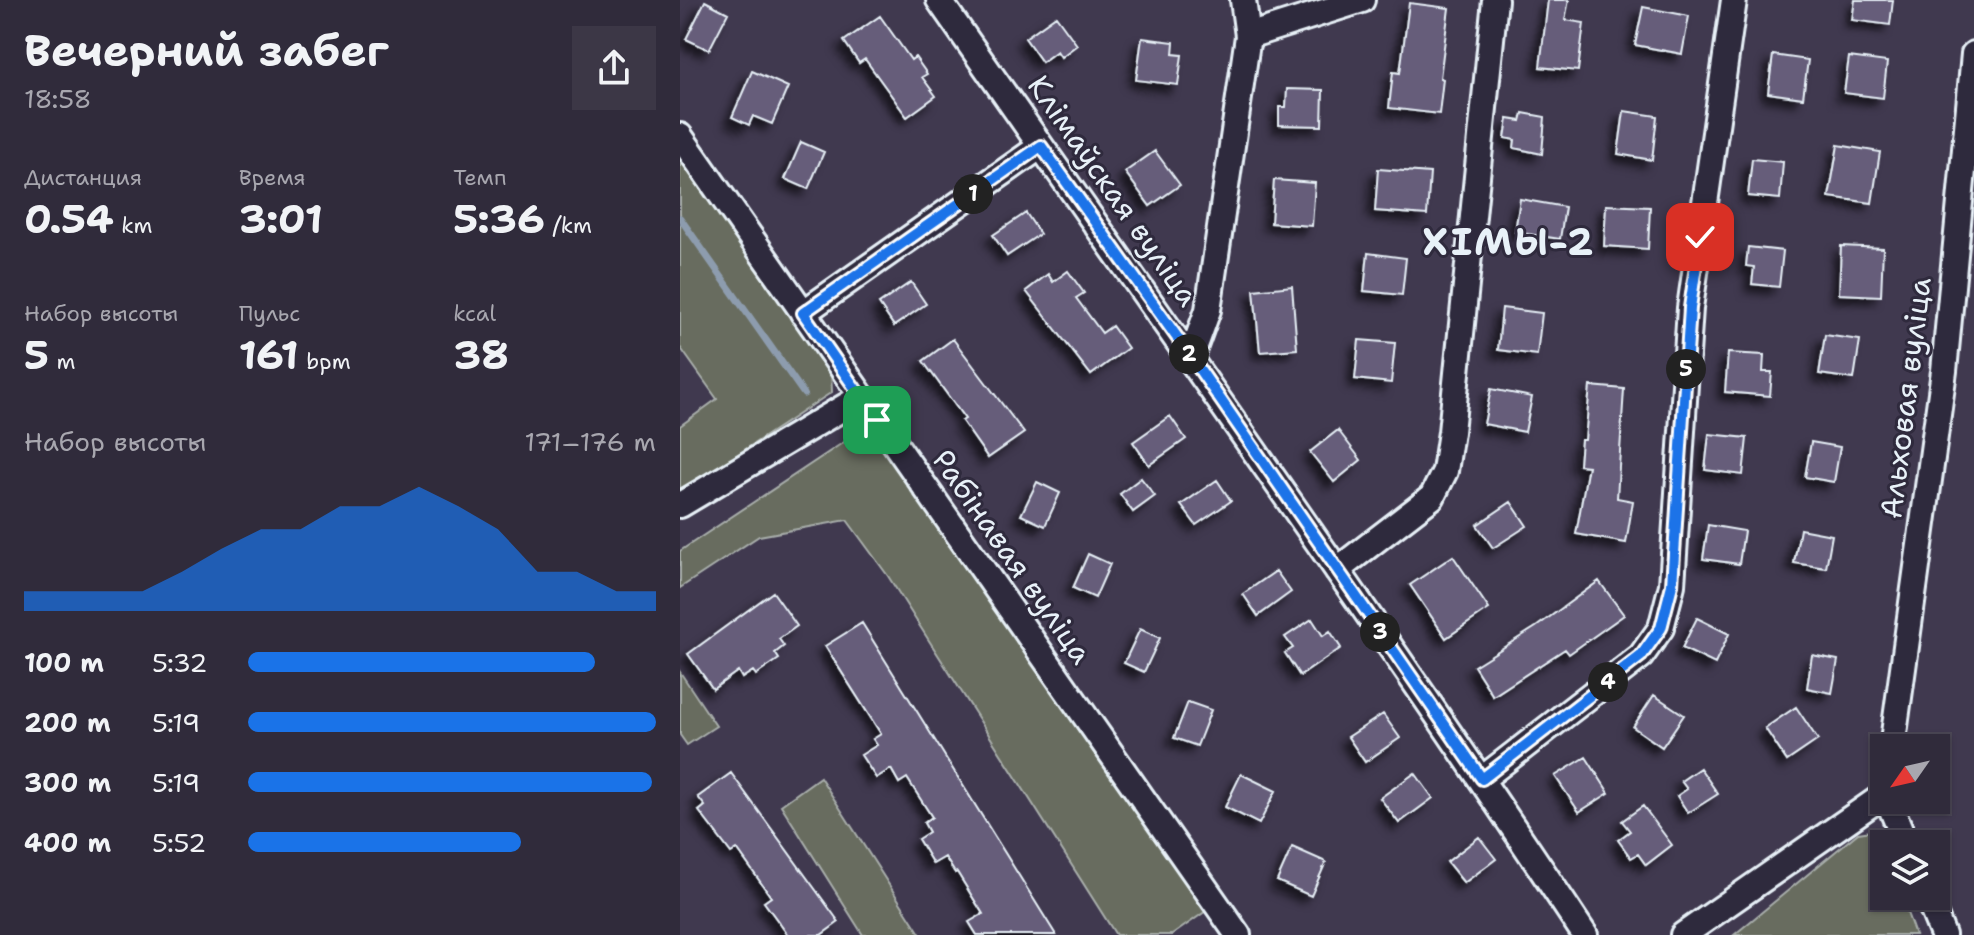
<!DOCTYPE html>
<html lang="ru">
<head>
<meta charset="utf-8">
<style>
  :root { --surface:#302b3b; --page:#3c3746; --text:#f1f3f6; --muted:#a8a7af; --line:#4b4755; --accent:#1a73e8 }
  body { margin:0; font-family:"Shantell Sans",sans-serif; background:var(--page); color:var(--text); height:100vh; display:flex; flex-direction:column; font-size:30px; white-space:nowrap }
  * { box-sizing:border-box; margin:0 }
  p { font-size:26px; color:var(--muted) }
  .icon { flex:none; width:44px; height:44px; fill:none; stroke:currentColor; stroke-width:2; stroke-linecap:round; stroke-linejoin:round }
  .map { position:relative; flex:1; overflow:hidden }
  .side { display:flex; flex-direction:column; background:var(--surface); width:680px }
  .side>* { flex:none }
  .needle { width:52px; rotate:236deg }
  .buttons { position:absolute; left:1190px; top:734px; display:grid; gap:16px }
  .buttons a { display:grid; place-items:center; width:80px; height:80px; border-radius:0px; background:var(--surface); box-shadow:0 2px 6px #0004,0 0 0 2px var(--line); font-size:40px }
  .pin { position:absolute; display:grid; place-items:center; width:68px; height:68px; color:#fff; margin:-34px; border-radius:16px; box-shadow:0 4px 12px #0006 }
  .km { position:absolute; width:40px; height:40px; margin:-20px; border-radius:50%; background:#222; color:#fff; font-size:22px; line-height:40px; text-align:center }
  .round { display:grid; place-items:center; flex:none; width:84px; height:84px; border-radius:0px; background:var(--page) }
  .overview { display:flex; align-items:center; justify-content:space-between; height:136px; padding:0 24px }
  h1 { font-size:44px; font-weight:700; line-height:60px }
  .metrics { display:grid; grid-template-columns:repeat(3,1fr); gap:12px; height:136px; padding:8px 24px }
  .metrics div { display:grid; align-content:center }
  .metrics b { font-size:40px; font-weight:700 }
  .metrics small { font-size:22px; font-weight:400 }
  .metrics p { font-size:22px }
  .chart { height:224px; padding:16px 24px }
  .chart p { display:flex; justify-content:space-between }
  .chart svg { width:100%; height:144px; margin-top:8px; fill:var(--accent); opacity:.7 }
  ul { padding:0 24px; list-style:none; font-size:26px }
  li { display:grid; grid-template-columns:128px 96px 1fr; align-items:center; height:60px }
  li i { height:20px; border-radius:10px; background:var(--accent) }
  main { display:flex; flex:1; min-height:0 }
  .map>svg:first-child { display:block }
  .green { fill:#686c5e; stroke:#a8aeab; stroke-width:2 }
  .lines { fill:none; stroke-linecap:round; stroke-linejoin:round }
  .stream { stroke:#8d9cae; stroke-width:7 }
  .building { fill:#665d7a; stroke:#e8f1f8; stroke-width:2; filter:url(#shadow) }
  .minor-casing { stroke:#e8f1f8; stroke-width:30 }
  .minor { stroke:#2f2a3d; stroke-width:24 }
  .route-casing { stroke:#fff; stroke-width:16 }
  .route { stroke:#1a73e8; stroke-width:10 }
  .labels { text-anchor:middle; stroke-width:6; stroke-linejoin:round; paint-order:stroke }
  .street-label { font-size:30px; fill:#e8f1f8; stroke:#2f2a3d }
  .district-label { font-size:38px; font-weight:bold; letter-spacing:2px; fill:#e8f1f8; stroke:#2f2a3d }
</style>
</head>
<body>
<main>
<section class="side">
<div class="overview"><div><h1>Вечерний забег</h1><p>18:58</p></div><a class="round"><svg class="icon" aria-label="share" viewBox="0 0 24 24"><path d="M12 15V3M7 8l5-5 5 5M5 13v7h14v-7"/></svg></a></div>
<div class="metrics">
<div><p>Дистанция</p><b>0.54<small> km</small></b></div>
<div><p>Время</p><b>3:01</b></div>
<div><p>Темп</p><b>5:36<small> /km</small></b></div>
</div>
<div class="metrics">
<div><p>Набор высоты</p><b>5<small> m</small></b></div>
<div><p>Пульс</p><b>161<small> bpm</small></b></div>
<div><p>kcal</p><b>38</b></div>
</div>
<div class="chart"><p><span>Набор высоты</span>171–176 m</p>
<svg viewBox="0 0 160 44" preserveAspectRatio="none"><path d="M0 44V38L10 38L20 38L30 38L40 32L50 25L60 19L70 19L80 12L90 12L100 6L110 12L120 19L130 32L140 32L150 38L160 38V44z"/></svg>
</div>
<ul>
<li><b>100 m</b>5:32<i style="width:85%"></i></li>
<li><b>200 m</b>5:19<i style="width:100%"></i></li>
<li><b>300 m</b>5:19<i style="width:99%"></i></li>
<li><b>400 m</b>5:52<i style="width:67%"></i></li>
</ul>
</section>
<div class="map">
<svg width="1294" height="935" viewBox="0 0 1294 935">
  <defs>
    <filter id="shadow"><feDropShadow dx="-7" dy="7" stdDeviation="4" flood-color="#0009"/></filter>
  </defs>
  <rect width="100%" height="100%" fill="#40394f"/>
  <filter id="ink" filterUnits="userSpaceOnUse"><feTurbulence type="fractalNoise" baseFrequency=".0125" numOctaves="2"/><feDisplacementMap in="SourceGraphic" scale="16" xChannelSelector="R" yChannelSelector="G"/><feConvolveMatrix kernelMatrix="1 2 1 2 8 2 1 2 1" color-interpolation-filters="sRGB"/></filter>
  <g filter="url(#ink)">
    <path class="green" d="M 0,155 L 151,371 L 152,392 L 16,482 L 0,489 L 0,426 L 37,399 L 0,347 Z
      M 197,420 L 536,904 L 492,935 L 436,935 L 208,576 L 167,520 L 79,536 L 0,588 L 0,551 Z
      M 0,672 L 36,726 L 7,745 L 0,735 Z
      M 140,777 L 241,935 L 183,935 L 101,805 Z
      M 1198,830 L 1204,847 L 1204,896 L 1221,896 L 1235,935 L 1054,935 L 1178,833 Z"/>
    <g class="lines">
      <path class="stream" d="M 0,218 L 124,394"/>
    </g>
    <path class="building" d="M 868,0 L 889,0 L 885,20 L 904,23 L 898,71 L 860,67 Z
      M 1175,0 L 1213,0 L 1210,25 L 1172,20 Z
      M 25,1 L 48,13 L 29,50 L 6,39 Z
      M 729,3 L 769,8 L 760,78 L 763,79 L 759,114 L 709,108 L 713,72 L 720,73 Z
      M 963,7 L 1009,16 L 1002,54 L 955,45 Z
      M 200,16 L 231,60 L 235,57 L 247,74 L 242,77 L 256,96 L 227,117 L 185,59 L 179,63 L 164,41 Z
      M 376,16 L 397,45 L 381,57 L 377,51 L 362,62 L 345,38 Z
      M 462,38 L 494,42 L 493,54 L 502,55 L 498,85 L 456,80 Z
      M 1093,55 L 1128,60 L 1123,98 L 1088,93 Z
      M 1169,57 L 1207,62 L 1203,98 L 1164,93 Z
      M 72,71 L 108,87 L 92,124 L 73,116 L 69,125 L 52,117 Z
      M 607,89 L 643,90 L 642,126 L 599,125 L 599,107 L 606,107 Z
      M 944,111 L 977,116 L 972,160 L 938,154 Z
      M 843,113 L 865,117 L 862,154 L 834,148 L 835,140 L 825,138 L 828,119 L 841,121 Z
      M 121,142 L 144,152 L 128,189 L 105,179 Z
      M 1158,145 L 1200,152 L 1192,203 L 1149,197 Z
      M 475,151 L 500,185 L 470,206 L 445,172 Z
      M 1072,159 L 1103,162 L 1100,199 L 1068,196 Z
      M 698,169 L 750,173 L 747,215 L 695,211 Z
      M 594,180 L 635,183 L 632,226 L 591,223 Z
      M 840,199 L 885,207 L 880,239 L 835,232 Z
      M 926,205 L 970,207 L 968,249 L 924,246 Z
      M 346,213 L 360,234 L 327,256 L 313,235 Z
      M 1161,246 L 1203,248 L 1201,296 L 1159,294 Z
      M 1068,247 L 1103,251 L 1099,287 L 1072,284 L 1074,267 L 1066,266 Z
      M 688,253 L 726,258 L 722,295 L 684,291 Z
      M 388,271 L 404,293 L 396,298 L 422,333 L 432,326 L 448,348 L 411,375 L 346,291 L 368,274 L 373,282 Z
      M 231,282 L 246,304 L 214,326 L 199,304 Z
      M 612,286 L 617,349 L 580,352 L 574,290 Z
      M 822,308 L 862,313 L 857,355 L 818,350 Z
      M 1145,335 L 1180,340 L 1174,379 L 1139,374 Z
      M 273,339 L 344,433 L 308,458 L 282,421 L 285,419 L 243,361 Z
      M 679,340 L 715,343 L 711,383 L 675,379 Z
      M 1048,353 L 1084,355 L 1083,372 L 1092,372 L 1090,396 L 1045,392 Z
      M 910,386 L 944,389 L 937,498 L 953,501 L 946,543 L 896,534 L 908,466 L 899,465 L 901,440 L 905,440 Z
      M 811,389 L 852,397 L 845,432 L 804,424 Z
      M 490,416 L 506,439 L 469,465 L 453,442 Z
      M 658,430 L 681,460 L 654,482 L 630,452 Z
      M 1029,434 L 1067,438 L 1063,475 L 1025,470 Z
      M 1131,442 L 1160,447 L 1154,482 L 1125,477 Z
      M 461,478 L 475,496 L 453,512 L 440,494 Z
      M 537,480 L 551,501 L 516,525 L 501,505 Z
      M 357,482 L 380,493 L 365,526 L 341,515 Z
      M 831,502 L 847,526 L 813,548 L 797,525 Z
      M 1028,525 L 1064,531 L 1059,564 L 1023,559 Z
      M 1120,529 L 1152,535 L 1146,568 L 1114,563 Z
      M 408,554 L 430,564 L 415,598 L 393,588 Z
      M 773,556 L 809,609 L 766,638 L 730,585 Z
      M 596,571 L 611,592 L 578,616 L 563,594 Z
      M 919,581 L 944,615 L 889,654 L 885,649 L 813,696 L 794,666 L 856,627 Z
      M 93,592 L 117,626 L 99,639 L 104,646 L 95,653 L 99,659 L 76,675 L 73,671 L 62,678 L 58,671 L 33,689 L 8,654 Z
      M 1017,618 L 1049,634 L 1035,664 L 1002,648 Z
      M 632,619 L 643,636 L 650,631 L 661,648 L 620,676 L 605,653 L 613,648 L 605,637 Z
      M 182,623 L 376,935 L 297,935 L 289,922 L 303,914 L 277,872 L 275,873 L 265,857 L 253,864 L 238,839 L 249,832 L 244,823 L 252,817 L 227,778 L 219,783 L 211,769 L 196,778 L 181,755 L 197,745 L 193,739 L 201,734 L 145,646 Z
      M 460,629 L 480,638 L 464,672 L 444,663 Z
      M 1132,655 L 1158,660 L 1152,693 L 1127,688 Z
      M 974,695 L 1004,715 L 982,747 L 953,727 Z
      M 508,702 L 531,710 L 517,746 L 494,738 Z
      M 1116,707 L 1138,740 L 1107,761 L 1085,728 Z
      M 703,714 L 720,738 L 685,762 L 668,737 Z
      M 906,757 L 929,793 L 899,812 L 875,776 Z
      M 1020,768 L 1038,794 L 1008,813 L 997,796 L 1007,789 L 1001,781 Z
      M 51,773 L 159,922 L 141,935 L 108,935 L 84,902 L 91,897 L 57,849 L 51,853 L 19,811 L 25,806 L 18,797 Z
      M 735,773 L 753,798 L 719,823 L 700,798 Z
      M 561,774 L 596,791 L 579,824 L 545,807 Z
      M 963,806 L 992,845 L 966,865 L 958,854 L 951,858 L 938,840 L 950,831 L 942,821 Z
      M 799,837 L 816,859 L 784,883 L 767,862 Z
      M 612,847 L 646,862 L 631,896 L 597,881 Z"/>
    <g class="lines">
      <defs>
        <path id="minor" d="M 259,0 C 475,311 696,619 905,935
          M 568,36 L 682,0
          M 0,136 L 558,935
          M 123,313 L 361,146
          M 511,357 L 528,310 L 568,36 L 563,0
          M 0,505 L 181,397
          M 657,570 L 752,497 L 765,471 L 771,432 L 815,0
          M 1212,748 L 1264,371 L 1294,54
          M 802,779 L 961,656 L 981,628 L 992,585 L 1010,308 L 1054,0
          M 1208,800 L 1226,844
          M 1247,896 L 1263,935
          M 1003,935 L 1204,795"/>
      </defs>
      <use href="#minor" class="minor-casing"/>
      <use href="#minor" class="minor"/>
    </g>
  </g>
  <g class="lines" filter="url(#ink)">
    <defs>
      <path id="route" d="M 197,420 L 123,313 L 361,146 L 511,357 L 802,779 L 961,656 L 981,628 L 992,585 L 1010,308 L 1020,237"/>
    </defs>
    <use href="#route" class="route-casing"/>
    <use href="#route" class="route"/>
  </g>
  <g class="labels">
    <g class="street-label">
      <text transform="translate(433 191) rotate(55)" y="10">Клімаўская вуліца</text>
      <text transform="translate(1226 398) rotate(-83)" y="10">Альховая вуліца</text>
      <text transform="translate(332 557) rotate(55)" y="10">Рабінавая вуліца</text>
    </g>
    <g class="district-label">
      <text x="829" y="255">ХІМЫ-2</text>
    </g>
  </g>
</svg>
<div class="buttons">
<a><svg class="needle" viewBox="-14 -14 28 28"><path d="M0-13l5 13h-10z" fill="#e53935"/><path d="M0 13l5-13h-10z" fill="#a8a7af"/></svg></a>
<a><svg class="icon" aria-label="layers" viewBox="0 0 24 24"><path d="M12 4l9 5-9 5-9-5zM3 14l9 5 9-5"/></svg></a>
</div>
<div class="pin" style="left:197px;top:420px;background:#1e9e55"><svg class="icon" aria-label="arrive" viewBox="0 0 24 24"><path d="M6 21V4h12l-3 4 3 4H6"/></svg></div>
<div class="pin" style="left:1020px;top:237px;background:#d93025"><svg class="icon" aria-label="check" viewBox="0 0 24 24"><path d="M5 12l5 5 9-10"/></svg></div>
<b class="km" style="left:293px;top:194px">1</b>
<b class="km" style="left:509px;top:354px">2</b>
<b class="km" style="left:700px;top:632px">3</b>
<b class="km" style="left:928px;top:682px">4</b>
<b class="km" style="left:1006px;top:369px">5</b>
</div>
</main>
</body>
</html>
